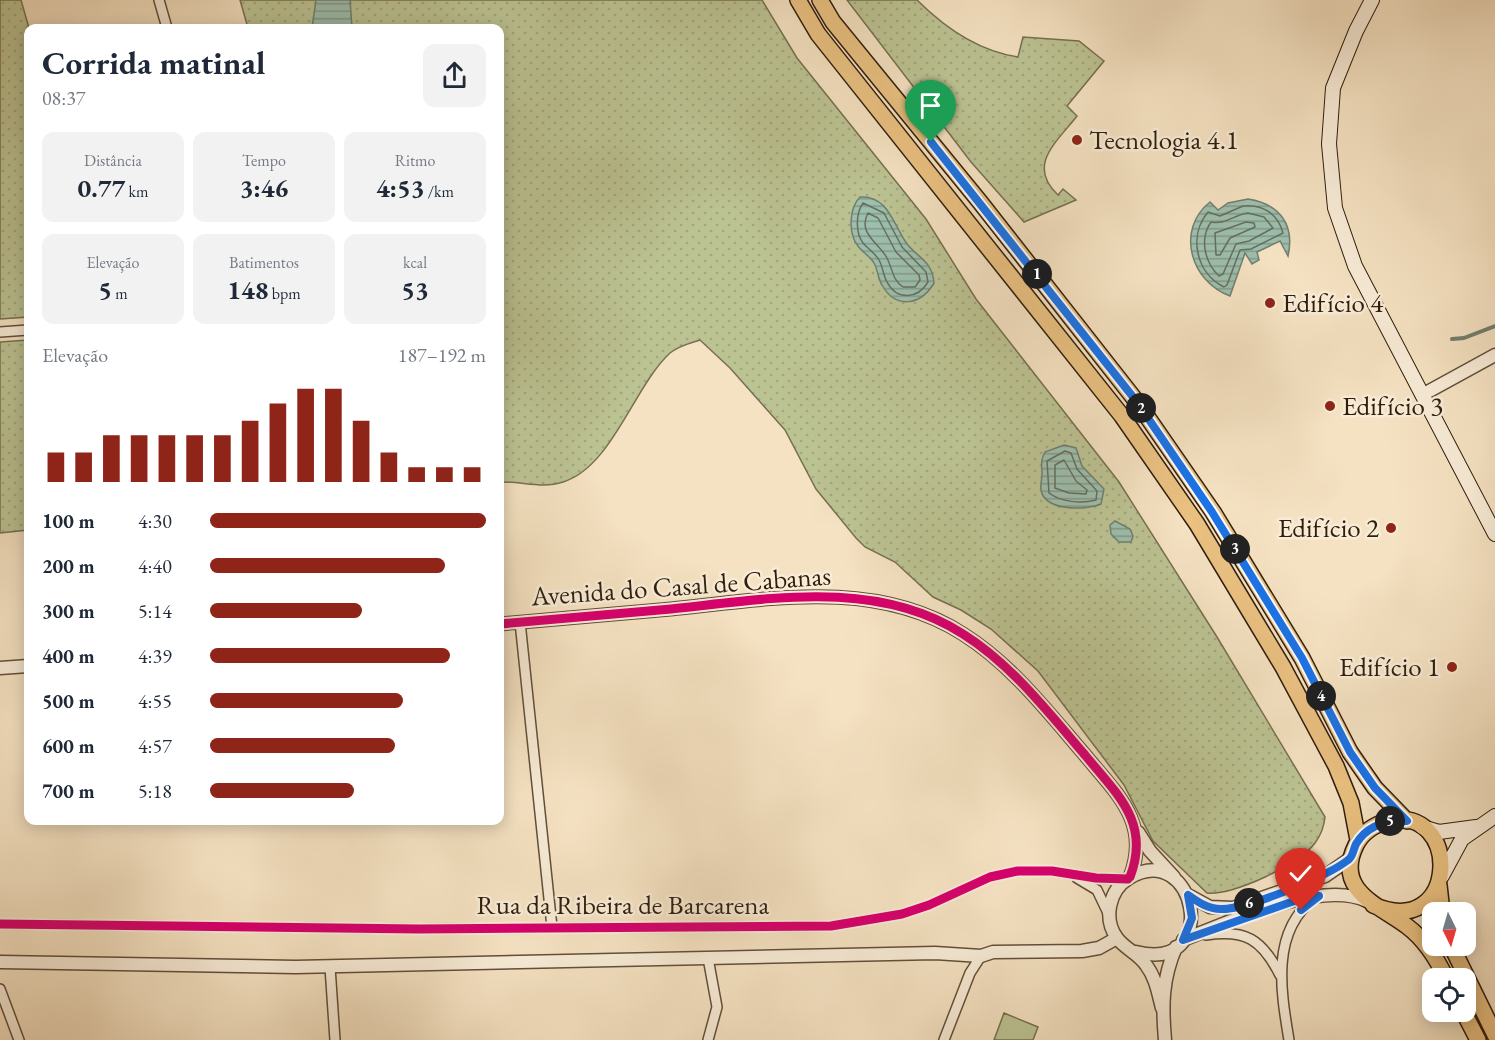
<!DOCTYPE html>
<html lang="pt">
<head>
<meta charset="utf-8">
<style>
  :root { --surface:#fff; --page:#f2f2f3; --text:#1f2937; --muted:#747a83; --accent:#8f2418 }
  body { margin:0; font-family:"EB Garamond",serif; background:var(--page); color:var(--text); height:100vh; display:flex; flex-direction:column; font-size:22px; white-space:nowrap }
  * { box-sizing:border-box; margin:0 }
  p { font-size:20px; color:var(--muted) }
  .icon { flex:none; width:33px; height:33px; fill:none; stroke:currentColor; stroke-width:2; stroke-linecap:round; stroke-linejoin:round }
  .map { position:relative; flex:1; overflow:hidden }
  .side { position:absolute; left:24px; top:24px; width:480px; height:801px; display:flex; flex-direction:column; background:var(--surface); border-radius:12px; box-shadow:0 3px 15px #0003 }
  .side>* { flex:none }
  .needle { width:39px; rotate:175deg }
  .controls { position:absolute; left:1422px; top:902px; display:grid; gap:12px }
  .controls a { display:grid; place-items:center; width:54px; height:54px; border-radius:12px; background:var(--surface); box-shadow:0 3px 15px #0003; font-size:30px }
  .pin { position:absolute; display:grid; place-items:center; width:51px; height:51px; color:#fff; margin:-62px -26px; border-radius:50% 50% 50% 0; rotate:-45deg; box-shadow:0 0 6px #0007 }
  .pin .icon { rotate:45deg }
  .km { position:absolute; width:30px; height:30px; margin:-15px; border-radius:50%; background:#222; color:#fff; font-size:16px; line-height:30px; text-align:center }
  .round { display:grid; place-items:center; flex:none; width:63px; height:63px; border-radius:12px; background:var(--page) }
  .overview { display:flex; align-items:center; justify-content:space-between; height:102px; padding:0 18px }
  h1 { font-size:33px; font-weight:700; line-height:45px }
  .metrics { display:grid; grid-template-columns:repeat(3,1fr); gap:9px; height:102px; padding:6px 18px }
  .metrics div { display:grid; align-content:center; border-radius:12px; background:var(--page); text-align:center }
  .metrics b { font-size:26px; font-weight:700 }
  .metrics small { font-size:16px; font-weight:400 }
  .metrics p { font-size:16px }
  .chart { height:168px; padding:12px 18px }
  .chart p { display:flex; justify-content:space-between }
  .chart svg { width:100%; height:108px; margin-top:6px; stroke:var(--accent); stroke-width:6 }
  ul { padding:0 18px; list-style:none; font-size:20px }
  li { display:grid; grid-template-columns:96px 72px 1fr; align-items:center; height:45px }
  li i { height:15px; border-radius:8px; background:var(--accent) }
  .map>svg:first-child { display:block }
  .grass { fill:url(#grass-dots); stroke:#767050; stroke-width:1.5 }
  .pitch { fill:#bcc393; stroke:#767050; stroke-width:1.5 }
  .water { fill:url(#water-rules); stroke:#717f6e; stroke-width:1.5 }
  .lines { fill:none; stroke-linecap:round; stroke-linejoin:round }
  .shore { stroke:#666e5e; stroke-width:1.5 }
  .stream { stroke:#717f6e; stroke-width:4 }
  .minor-casing { stroke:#614f3a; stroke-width:12 }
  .tertiary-casing { stroke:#614f3a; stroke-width:15 }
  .secondary-casing { stroke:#301e0d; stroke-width:16 }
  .primary-casing { stroke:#301e0d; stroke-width:18 }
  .minor { stroke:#f8ecd7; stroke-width:9 }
  .tertiary { stroke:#f8ecd7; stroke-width:12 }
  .secondary { stroke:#f8ecd7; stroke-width:14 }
  .primary { stroke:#eac181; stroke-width:15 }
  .cycleway-casing { stroke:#f8ecd7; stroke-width:13 }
  .cycleway { stroke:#d6006c; stroke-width:9 }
  .route-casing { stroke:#fff; stroke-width:12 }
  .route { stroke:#1a73e8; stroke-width:8 }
  .poi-dot { fill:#8f2418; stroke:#f8ecd7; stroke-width:2 }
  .labels { text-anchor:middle; stroke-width:5; stroke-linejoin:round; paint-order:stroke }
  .poi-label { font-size:27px; fill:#301e0d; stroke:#f8ecd7; text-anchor:start }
  .street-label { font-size:27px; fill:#301e0d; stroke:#f8ecd7 }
</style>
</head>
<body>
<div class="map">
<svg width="1495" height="1040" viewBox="0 0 1495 1040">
  <defs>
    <pattern id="grass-dots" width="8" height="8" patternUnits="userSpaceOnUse" patternTransform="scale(1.5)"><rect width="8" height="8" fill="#bcc393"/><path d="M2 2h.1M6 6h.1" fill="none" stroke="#a2a77e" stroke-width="1.8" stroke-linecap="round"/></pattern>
    <pattern id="water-rules" width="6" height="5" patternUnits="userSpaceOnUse" patternTransform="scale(1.5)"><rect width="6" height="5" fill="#9dbfae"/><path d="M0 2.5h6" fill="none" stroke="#809b8c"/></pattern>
  </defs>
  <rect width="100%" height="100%" fill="#f5e2c2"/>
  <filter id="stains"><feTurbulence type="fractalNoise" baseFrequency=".00333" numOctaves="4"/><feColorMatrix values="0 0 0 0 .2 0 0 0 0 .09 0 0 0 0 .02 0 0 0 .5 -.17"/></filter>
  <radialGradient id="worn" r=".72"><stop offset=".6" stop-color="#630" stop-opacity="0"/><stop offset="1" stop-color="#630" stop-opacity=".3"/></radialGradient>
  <path class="grass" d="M 0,0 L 21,0 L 29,28 L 28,317 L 0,319 Z
    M 240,0 L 762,0 L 797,58 L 926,219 L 976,299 L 1119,482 L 1217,637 L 1325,817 C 1324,827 1321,835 1315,843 C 1300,864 1233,896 1207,893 L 1153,841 L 1124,785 L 1038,671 L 991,629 L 961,610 L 933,597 L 895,562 L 865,547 L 856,538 L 816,489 L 785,430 L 730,368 L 700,340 C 690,343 678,346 670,353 C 634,386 612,467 563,482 C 542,489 521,481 500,482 L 500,28 L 248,28 Z
    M 847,0 L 917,0 C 945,28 978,51 1018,57 L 1023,37 L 1079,41 L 1104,61 L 1067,106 L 1077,116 C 1057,142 1026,165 1058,195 L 1063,189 L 1076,200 L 1024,222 L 971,162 Z
    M 28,340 L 28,530 L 0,533 L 0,342 Z"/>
  <path class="pitch" d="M 1004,1013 L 1038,1027 L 1033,1040 L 994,1040 Z"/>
  <path class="water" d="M 316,0 L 350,0 L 352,28 L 312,28 Z
    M 860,197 C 887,195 893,223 905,241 C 916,258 932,259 934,283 C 921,305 896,310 882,285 C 878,279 878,270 874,263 C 870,256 862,252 858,246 C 848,234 849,208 860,197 Z
    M 1248,199 C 1280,204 1295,225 1288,256 L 1280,241 L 1257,252 L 1259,260 L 1252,264 L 1245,253 L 1230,296 C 1191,282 1175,230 1210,202 L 1218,210 L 1228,203 Z
    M 1064,445 L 1076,448 L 1082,466 L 1104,489 L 1101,504 C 1087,510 1045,512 1041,490 C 1040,486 1042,480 1042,475 C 1042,466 1040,461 1045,452 Z
    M 1115,521 L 1130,529 L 1133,536 L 1131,542 L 1119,542 L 1111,534 L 1110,525 Z"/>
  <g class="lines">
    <path class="shore" d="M 863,203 L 884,213 L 902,247 L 926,272 L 928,282 C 918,299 897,301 887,282 C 883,275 883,267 879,260 C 875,253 868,249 863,243 C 855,232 856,213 863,203 Z
      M 1243,206 C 1263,204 1278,214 1283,233 L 1251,249 L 1240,250 L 1227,285 L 1224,287 C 1196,273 1188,236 1208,212 L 1220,216 Z
      M 868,213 L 878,218 L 896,252 L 919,275 L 920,280 L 915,287 L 903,287 C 892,279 893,270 887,258 C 879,243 857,233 868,213 Z
      M 1248,213 L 1264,217 L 1273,228 L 1249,241 L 1236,244 L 1223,274 L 1219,276 C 1205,263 1199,239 1211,222 C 1225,225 1234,215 1248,213 Z
      M 1246,222 L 1254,223 L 1255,227 L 1230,238 L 1220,255 L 1216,255 L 1215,233 Z
      M 1065,451 L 1071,453 L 1077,469 L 1097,491 L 1096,500 C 1081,504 1061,502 1049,493 L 1047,461 Z
      M 1064,460 L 1076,481 L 1087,490 L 1086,494 L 1069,493 L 1055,488 L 1055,465 Z"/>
    <path class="stream" d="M 1452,339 L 1464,338 L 1495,326"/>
    <defs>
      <path id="minor" d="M 159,0 L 167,28
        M 0,332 L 28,330
        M 520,622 L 552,927
        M 1077,878 L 1097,890 L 1108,913
        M 0,924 L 419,929 L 831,926 L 902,914 L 929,905 L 990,877 L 1018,871 L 1052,871 L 1096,878 L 1128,879
        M 1206,935 C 1245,929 1262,939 1280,975
        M 330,967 L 335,1040
        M 0,989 L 19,1040
        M 708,1040 L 717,1007 L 708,958
        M 944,1040 L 970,973 L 981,956
        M 1289,1040 C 1281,992 1270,931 1315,898"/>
      <path id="tertiary" d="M 1422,395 L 1495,355
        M 500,624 C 557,619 614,614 671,609 C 768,599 876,578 963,634 C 1011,664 1048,712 1085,755 C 1117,794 1151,823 1130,877
        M 0,668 L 28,666
        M 1138,832 L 1150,851 L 1174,877
        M 1188,895 L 1210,907 L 1233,908 L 1325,876 L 1351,858
        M 1183,940 C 1229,922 1321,879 1367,901
        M 1136,952 C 1223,974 1196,838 1129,878 C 1109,890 1103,919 1117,938 C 1125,949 1138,953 1146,965 C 1156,978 1158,993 1162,1008
        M 0,962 L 296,967 L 935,953 L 981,956 L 993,952 L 1082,951 L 1099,948 L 1117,938
        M 1165,1040 C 1162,1006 1162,979 1176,947"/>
      <path id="secondary" d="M 1372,0 L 1356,31 L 1333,88 L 1329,144 L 1335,208 L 1355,266 L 1495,534
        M 1422,827 L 1439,832 L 1476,827
        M 1442,876 L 1462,839 L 1495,816"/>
      <path id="primary" d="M 798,0 L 818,34 L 1122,416 L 1197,524 L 1283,667 L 1336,766 L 1351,803 L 1358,840
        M 820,0 L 833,22 L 980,202 L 1137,402 L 1213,512 L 1302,658 L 1350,752 L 1375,788 L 1407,821
        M 1439,885 L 1442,912
        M 1373,905 C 1459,942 1463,803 1387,821 C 1374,825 1362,833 1356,845 C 1333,891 1381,906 1408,927 C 1425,940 1437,959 1446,978
        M 1451,945 L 1495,1035
        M 1463,1011 L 1478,1040"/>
    </defs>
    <use href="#minor" class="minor-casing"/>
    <use href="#tertiary" class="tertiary-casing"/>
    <use href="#secondary" class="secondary-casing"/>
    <use href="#primary" class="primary-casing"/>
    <use href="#minor" class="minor"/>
    <use href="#tertiary" class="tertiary"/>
    <use href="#secondary" class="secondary"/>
    <use href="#primary" class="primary"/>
    <defs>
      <path id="cycleway" d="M 500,624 C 557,619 614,614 671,609 C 768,599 876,578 963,634 C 1011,664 1048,712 1085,755 C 1117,794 1151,823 1130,877
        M 0,924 L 419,929 L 831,926 L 902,914 L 929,905 L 990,877 L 1018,871 L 1052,871 L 1096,878 L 1128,879"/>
    </defs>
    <use href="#cycleway" class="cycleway-casing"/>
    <use href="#cycleway" class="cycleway"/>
  </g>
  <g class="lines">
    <defs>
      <path id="route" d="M 931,142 L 1137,402 L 1212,512 L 1302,658 L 1350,752 L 1375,788 L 1407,821 C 1386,820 1367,825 1356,844 C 1353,850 1353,857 1348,860 C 1328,876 1246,910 1221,909 C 1208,909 1198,902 1188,895 L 1192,918 L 1183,940 L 1297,900 L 1319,896 L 1301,910"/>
    </defs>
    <use href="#route" class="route-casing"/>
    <use href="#route" class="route"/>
  </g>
  <g class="poi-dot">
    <circle cx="1077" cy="140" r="6"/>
    <circle cx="1270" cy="303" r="6"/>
    <circle cx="1330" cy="406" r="6"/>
    <circle cx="1391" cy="528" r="6"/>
    <circle cx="1452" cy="667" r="6"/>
  </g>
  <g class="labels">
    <g class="poi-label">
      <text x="1089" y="149">Tecnologia 4.1</text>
      <text x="1282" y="312">Edifício 4</text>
      <text x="1342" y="415">Edifício 3</text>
      <text x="1379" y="537" text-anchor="end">Edifício 2</text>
      <text x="1440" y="676" text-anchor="end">Edifício 1</text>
    </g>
    <g class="street-label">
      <text transform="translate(681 586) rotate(-4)" y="9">Avenida do Casal de Cabanas</text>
      <text x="623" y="914">Rua da Ribeira de Barcarena</text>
    </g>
  </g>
  <rect width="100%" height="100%" filter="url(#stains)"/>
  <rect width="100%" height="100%" fill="url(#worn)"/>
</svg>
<div class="controls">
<a><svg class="needle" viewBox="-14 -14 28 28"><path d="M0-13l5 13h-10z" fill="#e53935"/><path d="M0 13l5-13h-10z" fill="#747a83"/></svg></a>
<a><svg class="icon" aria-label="locate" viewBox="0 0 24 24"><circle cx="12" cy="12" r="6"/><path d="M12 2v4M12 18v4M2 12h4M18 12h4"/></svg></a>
</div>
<div class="pin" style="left:931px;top:142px;background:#1e9e55"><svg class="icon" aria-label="arrive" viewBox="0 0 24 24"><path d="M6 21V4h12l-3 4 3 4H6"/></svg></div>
<div class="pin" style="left:1301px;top:910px;background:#d93025"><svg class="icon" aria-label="check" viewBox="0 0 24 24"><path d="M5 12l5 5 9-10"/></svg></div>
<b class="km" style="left:1037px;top:274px">1</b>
<b class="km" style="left:1141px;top:408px">2</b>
<b class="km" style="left:1235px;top:549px">3</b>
<b class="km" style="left:1321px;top:696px">4</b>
<b class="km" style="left:1390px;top:821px">5</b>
<b class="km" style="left:1249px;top:903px">6</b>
<section class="side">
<div class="overview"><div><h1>Corrida matinal</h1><p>08:37</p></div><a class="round"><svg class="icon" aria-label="share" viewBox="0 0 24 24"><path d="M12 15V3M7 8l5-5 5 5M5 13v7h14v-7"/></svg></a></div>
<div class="metrics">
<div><p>Distância</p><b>0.77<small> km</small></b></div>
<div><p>Tempo</p><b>3:46</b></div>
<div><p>Ritmo</p><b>4:53<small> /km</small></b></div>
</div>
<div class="metrics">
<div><p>Elevação</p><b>5<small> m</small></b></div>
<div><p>Batimentos</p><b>148<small> bpm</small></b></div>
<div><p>kcal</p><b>53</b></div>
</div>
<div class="chart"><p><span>Elevação</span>187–192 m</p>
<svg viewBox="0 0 160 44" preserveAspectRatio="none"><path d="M5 44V32M15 44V32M25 44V25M35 44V25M45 44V25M55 44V25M65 44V25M75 44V19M85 44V12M95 44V6M105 44V6M115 44V19M125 44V32M135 44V38M145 44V38M155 44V38"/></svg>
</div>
<ul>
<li><b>100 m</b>4:30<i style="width:100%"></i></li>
<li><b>200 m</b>4:40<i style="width:85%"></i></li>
<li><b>300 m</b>5:14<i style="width:55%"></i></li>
<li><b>400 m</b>4:39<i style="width:87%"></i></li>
<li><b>500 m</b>4:55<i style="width:70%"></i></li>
<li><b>600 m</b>4:57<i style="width:67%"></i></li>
<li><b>700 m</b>5:18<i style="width:52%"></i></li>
</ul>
</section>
</div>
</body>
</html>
